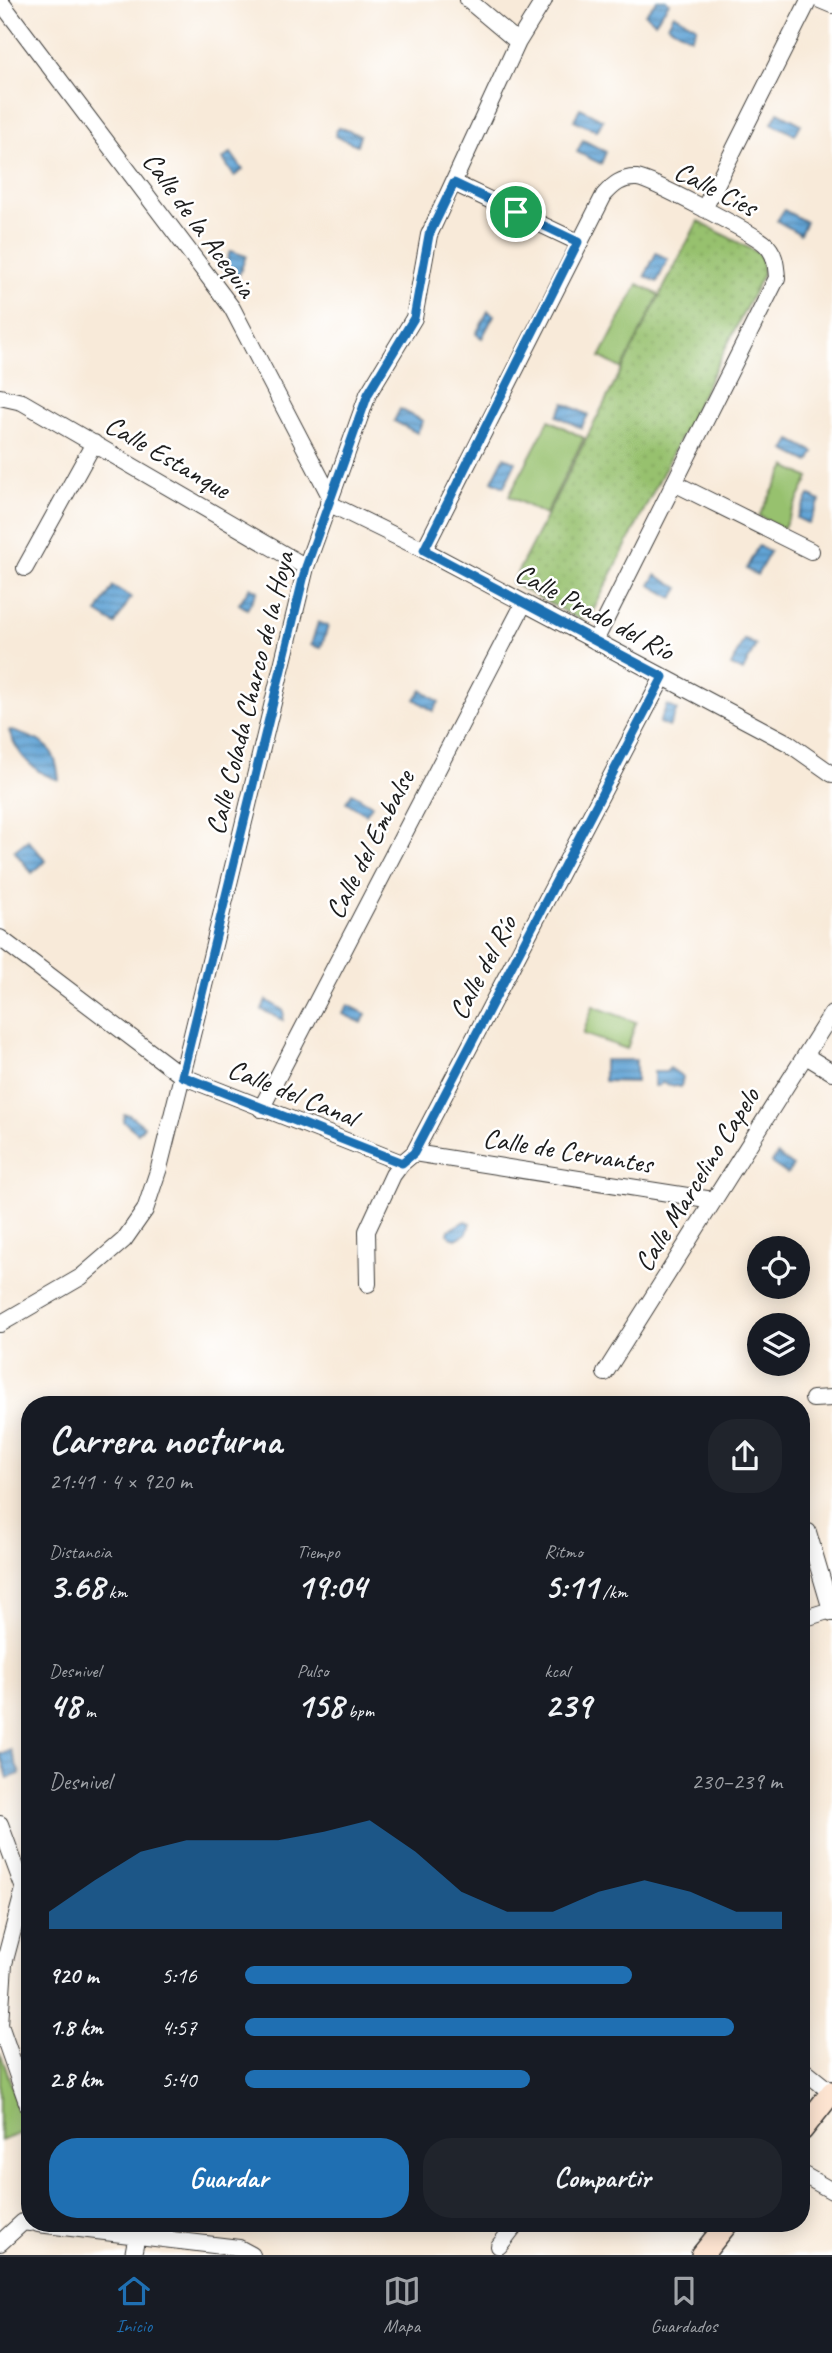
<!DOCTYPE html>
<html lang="es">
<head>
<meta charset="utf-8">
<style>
  :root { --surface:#171b24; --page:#20242c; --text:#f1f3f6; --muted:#9ea1a6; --line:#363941; --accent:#1f6fb2 }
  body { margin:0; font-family:Caveat,sans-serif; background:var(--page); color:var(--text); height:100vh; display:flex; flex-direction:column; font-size:26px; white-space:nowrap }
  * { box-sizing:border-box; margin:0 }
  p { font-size:23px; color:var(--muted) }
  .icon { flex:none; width:38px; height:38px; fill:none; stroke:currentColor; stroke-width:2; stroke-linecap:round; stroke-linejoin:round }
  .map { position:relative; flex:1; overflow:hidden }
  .sheet { position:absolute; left:21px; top:1396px; width:789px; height:836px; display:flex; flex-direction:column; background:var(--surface); border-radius:28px; box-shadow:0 4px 18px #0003 }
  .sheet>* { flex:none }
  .buttons { position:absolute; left:747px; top:1236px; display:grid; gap:14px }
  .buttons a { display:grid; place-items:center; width:63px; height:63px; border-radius:50%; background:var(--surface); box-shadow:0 4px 18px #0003; font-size:35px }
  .pin { position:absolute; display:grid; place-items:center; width:60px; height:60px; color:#fff; margin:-30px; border:4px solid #fff; border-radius:50%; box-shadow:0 2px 7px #0007 }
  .round { display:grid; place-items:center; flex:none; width:74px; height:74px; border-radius:28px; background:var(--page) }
  .summary { display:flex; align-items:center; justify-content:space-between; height:119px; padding:0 28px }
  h1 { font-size:38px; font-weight:600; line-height:52px }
  .figures { display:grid; grid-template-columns:repeat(3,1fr); gap:10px; height:119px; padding:7px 28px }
  .figures div { display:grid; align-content:center }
  .figures b { font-size:35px; font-weight:600 }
  .figures small { font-size:19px; font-weight:400 }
  .figures p { font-size:19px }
  .chart { height:196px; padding:14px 28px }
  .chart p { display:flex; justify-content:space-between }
  .chart svg { width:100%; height:126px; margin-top:7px; fill:var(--accent); opacity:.7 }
  .primary-button { display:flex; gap:14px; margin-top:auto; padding:14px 28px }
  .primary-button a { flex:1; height:80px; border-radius:28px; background:var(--accent); color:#fff; font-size:28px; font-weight:600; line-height:80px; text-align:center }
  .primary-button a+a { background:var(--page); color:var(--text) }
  ul { padding:0 28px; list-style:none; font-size:23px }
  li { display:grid; grid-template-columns:112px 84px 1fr; align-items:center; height:52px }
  li i { height:18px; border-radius:9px; background:var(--accent) }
  .tabs { display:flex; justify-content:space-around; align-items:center; height:98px; border-top:2px solid var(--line); background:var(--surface); font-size:19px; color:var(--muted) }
  .tabs a { display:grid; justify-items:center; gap:4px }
  .tabs .current { color:var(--accent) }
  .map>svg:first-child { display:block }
  .grass { fill:url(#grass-dots); stroke:#5a6e45; stroke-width:2 }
  .garden { fill:#97c16e; stroke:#5a6e45; stroke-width:2 }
  .water { fill:url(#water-rules); stroke:#3f6079; stroke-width:2 }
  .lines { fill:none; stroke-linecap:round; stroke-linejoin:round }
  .street-casing { stroke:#3d3b38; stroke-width:18 }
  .secondary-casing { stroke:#3d3b38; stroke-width:24 }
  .street { stroke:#fff; stroke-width:16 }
  .secondary { stroke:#fde4d1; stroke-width:21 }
  .route-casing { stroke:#fff; stroke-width:14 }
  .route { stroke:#1f6fb2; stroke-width:9 }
  .labels { text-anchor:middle; stroke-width:5; stroke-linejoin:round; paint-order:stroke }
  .street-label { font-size:28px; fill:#1c1c1c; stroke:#fff }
</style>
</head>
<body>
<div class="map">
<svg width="832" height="2255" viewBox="0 0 832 2255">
  <defs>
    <pattern id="grass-dots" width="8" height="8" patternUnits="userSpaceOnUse" patternTransform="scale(1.75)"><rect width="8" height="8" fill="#97c16e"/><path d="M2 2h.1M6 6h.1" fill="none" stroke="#82a55f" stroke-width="1.8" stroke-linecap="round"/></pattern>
    <pattern id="water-rules" width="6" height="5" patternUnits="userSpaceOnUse" patternTransform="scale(1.75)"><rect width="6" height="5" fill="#62a4d6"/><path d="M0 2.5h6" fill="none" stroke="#5085ad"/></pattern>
  </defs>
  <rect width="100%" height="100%" fill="#fff"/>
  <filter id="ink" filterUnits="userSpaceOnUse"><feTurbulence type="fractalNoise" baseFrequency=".0143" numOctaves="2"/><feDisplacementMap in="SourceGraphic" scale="14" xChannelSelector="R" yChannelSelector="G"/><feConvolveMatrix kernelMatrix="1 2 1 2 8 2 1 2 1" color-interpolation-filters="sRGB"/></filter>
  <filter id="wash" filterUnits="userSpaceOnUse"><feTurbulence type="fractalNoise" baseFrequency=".00686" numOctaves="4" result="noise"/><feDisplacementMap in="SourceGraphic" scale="28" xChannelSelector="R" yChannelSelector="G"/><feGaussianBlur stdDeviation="1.57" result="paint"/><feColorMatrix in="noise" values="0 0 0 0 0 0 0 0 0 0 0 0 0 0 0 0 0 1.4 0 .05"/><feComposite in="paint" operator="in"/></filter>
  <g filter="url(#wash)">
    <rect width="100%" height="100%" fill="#f8ead9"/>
    <path class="grass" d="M 698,221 L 758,253 L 762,259 L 763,274 L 592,613 L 582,618 L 577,618 L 512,583 Z"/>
    <path class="garden" d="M 638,284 L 659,295 L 622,369 L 600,357 Z
      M 549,420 L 584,438 L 545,515 L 509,496 Z
      M 786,466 L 809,478 L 783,529 L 759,516 Z
      M 593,1006 L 636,1022 L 627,1049 L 583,1034 Z
      M 1,2054 L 27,2131 L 0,2141 L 0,2055 Z"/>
    <path class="water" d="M 657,0 L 666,0 L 669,3 L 655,22 L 645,14 Z
      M 674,14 L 697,27 L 691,38 L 668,25 Z
      M 580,108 L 603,120 L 597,131 L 574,120 Z
      M 778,112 L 801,124 L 795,135 L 772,123 Z
      M 338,127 L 360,135 L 357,145 L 335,136 Z
      M 583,140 L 606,152 L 601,164 L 577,152 Z
      M 231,153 L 243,170 L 234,176 L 223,159 Z
      M 784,210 L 806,222 L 800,234 L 777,221 Z
      M 230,251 L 246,256 L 239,275 L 224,270 Z
      M 656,253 L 668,259 L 657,282 L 645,276 Z
      M 488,311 L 494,315 L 482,338 L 476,334 Z
      M 564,403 L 588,415 L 581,428 L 557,416 Z
      M 400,409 L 423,421 L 417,433 L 394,421 Z
      M 791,440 L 814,452 L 809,462 L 785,450 Z
      M 504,457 L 516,462 L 504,487 L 492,481 Z
      M 809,495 L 820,501 L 809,524 L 797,518 Z
      M 758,546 L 770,552 L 757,575 L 746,569 Z
      M 656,575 L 679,588 L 673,598 L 650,585 Z
      M 113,586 L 131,597 L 115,624 L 97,613 Z
      M 250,587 L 258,591 L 247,609 L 239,604 Z
      M 318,622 L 328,626 L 321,648 L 311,645 Z
      M 744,639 L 756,645 L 743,671 L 731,666 Z
      M 422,690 L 439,702 L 433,711 L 415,699 Z
      M 667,705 L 677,710 L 669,727 L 659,723 Z
      M 10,730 C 43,742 55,742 59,780 C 34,773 18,756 9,731 Z
      M 352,793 L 372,805 L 366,814 L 346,802 Z
      M 28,840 L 46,861 L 32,873 L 14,851 Z
      M 266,1000 L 284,1011 L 283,1020 L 262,1010 Z
      M 348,1005 L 366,1014 L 362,1023 L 343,1014 Z
      M 604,1060 L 636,1060 L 636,1082 L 604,1081 Z
      M 670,1068 L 683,1077 L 681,1087 L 662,1083 L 658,1086 L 654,1086 L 654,1072 L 666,1072 Z
      M 124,1114 L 128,1114 L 144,1126 L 138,1133 L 123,1121 Z
      M 777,1155 L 793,1166 L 787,1174 L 771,1163 Z
      M 465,1221 L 470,1223 L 467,1233 L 456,1239 L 450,1237 L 448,1234 L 449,1230 Z
      M 11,1750 L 20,1774 L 8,1778 L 0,1754 Z"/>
  </g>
  <g filter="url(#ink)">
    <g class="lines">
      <defs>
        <path id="street" d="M 468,0 L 518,42
          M 820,0 L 832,5
          M 0,1 L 232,308 L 330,496
          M 454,183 L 578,242
          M 704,209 L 809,0
          M 0,397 L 22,402 L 306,567
          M 674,483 L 811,551
          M 328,503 L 424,550 L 788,743 L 832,774
          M 424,550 L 604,195 C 613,185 622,177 637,178 C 650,179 752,233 764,243 C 775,252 776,264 777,278 L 595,641
          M 25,568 L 94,443
          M 0,938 L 182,1076 L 402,1163
          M 806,1056 L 832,1072
          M 261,1109 L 524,603
          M 414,1153 L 713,1200
          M 368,1284 L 367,1231 L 393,1175 L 402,1163 L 414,1153 L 663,677
          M 0,1324 L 81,1277 L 124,1240 L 145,1210 L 159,1168 L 182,1076 L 306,567 L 368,394 L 414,318 L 429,235 L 518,42 L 544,0
          M 605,1373 L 832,1013
          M 813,1399 L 832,1398
          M 802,1531 L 808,1532 L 832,1613
          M 802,1619 L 831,1610
          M 0,1824 L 24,1889 L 4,1964 L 0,2025 L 30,2111
          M 802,2069 L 832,2093
          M 802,2174 L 832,2191
          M 38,2224 L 239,2248 L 252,2255
          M 0,2243 L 23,2222 L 30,2223
          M 499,2246 L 516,2224
          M 133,2255 L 139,2224"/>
        <path id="secondary" d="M 802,2130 L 832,2092
          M 702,2255 L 727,2224"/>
      </defs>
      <use href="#street" class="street-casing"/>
      <use href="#secondary" class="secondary-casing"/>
      <use href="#street" class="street"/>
      <use href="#secondary" class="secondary"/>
    </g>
  </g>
  <g class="lines" filter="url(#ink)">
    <defs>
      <path id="route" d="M 454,183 L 578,242 L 424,550 L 663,677 L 414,1153 L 402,1163 L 182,1076 L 306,567 L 368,394 L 414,318 L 429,235 Z"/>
    </defs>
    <use href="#route" class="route-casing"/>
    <use href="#route" class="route"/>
  </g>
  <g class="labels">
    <g class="street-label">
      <text transform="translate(716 188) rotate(27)" y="10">Calle Cíes</text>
      <text transform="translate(200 224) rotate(54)" y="10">Calle de la Acequia</text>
      <text transform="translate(168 456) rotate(30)" y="10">Calle Estanque</text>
      <text transform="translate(595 611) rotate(28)" y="10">Calle Prado del Río</text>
      <text transform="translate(249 693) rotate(-76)" y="10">Calle Colada Charco de la Hoya</text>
      <text transform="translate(369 844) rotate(-63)" y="10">Calle del Embalse</text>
      <text transform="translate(482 967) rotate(-62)" y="10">Calle del Río</text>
      <text transform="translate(293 1092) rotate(22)" y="10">Calle del Canal</text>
      <text transform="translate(568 1150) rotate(9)" y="10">Calle de Cervantes</text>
      <text transform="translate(696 1179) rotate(-58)" y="10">Calle Marcelino Capelo</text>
    </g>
  </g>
</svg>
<div class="buttons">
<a><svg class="icon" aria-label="locate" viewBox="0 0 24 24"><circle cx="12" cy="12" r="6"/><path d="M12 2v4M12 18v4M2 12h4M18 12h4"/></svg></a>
<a><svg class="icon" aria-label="layers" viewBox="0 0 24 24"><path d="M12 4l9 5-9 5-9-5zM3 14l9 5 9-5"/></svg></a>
</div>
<div class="pin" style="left:516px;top:212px;background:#1e9e55"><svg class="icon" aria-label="arrive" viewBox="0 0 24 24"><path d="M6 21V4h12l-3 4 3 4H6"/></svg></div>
<section class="sheet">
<div class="summary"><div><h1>Carrera nocturna</h1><p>21:41 · 4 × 920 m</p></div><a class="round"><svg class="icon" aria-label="share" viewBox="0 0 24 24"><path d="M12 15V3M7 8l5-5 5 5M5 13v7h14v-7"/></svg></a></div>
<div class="figures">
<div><p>Distancia</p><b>3.68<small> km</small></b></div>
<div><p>Tiempo</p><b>19:04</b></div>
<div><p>Ritmo</p><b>5:11<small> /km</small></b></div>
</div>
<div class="figures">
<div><p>Desnivel</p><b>48<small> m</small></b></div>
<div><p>Pulso</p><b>158<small> bpm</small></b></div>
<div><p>kcal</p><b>239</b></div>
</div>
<div class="chart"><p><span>Desnivel</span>230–239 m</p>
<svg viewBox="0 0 160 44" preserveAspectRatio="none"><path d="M0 44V38L10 27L20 17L30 13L40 13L50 13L60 10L70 6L80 17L90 31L100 38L110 38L120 31L130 27L140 31L150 38L160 38V44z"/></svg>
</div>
<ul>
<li><b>920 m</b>5:16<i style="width:72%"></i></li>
<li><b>1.8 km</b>4:57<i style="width:91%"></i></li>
<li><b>2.8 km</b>5:40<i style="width:53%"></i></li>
</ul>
<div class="primary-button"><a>Guardar</a><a>Compartir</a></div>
</section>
</div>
<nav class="tabs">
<a class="current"><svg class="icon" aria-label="home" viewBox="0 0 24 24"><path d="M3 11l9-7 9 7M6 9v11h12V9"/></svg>Inicio</a>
<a><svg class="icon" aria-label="map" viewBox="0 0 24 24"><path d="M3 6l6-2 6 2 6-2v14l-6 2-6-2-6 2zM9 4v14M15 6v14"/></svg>Mapa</a>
<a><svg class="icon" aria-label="saved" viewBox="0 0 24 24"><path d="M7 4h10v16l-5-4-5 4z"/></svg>Guardados</a>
</nav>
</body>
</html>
